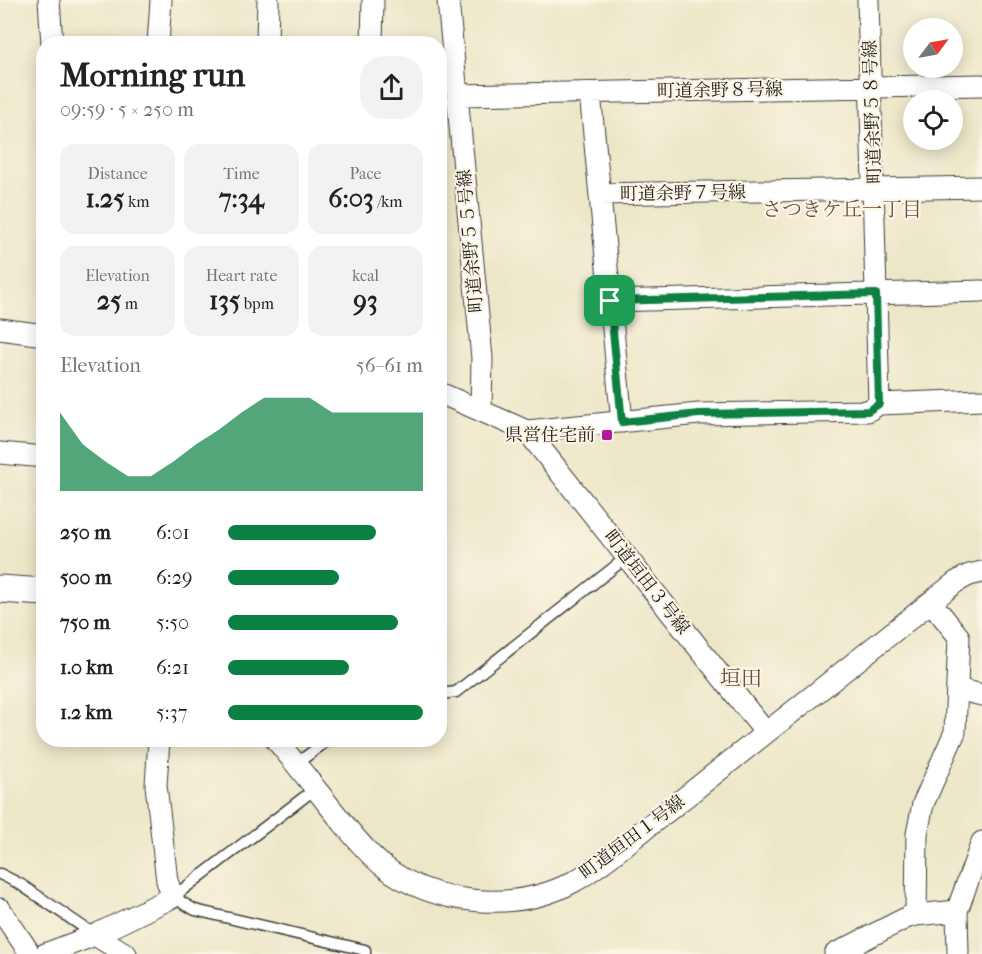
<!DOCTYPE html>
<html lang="en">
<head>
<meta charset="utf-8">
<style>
  :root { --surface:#fff; --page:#f2f2f2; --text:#222; --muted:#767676; --accent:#0b8043 }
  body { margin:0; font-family:"IM FELL French Canon","Noto Serif JP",serif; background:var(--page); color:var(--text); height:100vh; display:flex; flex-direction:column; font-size:22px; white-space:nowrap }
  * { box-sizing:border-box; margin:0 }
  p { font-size:20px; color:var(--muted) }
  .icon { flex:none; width:33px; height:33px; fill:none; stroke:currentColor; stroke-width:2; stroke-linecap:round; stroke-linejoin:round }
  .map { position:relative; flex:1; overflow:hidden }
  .panel { position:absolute; left:36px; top:36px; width:411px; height:711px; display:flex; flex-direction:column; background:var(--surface); border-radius:24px; box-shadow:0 3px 15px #0003 }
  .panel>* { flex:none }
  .needle { width:39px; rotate:58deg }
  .buttons { position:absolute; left:903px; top:18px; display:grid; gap:12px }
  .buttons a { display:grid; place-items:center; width:60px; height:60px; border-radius:50%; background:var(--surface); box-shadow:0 3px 15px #0003; font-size:30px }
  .pin { position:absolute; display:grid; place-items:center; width:51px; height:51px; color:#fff; margin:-26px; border-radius:12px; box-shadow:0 3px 9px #0006 }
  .round { display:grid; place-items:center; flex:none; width:63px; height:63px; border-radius:24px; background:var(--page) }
  .headline { display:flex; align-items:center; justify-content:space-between; height:102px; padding:0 24px }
  h1 { font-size:33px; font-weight:800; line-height:45px }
  .stats { display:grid; grid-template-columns:repeat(3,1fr); gap:9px; height:102px; padding:6px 24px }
  .stats div { display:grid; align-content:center; border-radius:15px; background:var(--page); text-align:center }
  .stats b { font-size:26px; font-weight:800 }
  .stats small { font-size:16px; font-weight:400 }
  .stats p { font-size:16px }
  .chart { height:168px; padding:12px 24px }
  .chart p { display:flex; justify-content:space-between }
  .chart svg { width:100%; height:108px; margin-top:6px; fill:var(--accent); opacity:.7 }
  ul { padding:0 24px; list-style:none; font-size:20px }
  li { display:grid; grid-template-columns:96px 72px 1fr; align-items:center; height:45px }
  li i { height:15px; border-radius:8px; background:var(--accent) }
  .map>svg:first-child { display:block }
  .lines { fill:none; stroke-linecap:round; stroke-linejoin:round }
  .service-casing { stroke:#3b3a36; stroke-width:13 }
  .minor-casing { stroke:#3b3a36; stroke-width:23 }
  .tertiary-casing { stroke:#3b3a36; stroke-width:29 }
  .service { stroke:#fff; stroke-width:10 }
  .minor { stroke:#fff; stroke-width:21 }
  .tertiary { stroke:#fff; stroke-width:27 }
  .route-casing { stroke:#fff; stroke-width:12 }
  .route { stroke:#0b8043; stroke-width:8 }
  .poi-dot { fill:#b5179e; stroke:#fcf5e5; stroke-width:2 }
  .labels { text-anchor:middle; stroke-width:4.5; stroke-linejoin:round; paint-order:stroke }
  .street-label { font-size:18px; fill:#1c1c1c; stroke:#fcf5e5 }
  .poi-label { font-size:18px; fill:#1c1c1c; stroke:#fcf5e5; text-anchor:end }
  .neighbourhood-label { font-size:20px; fill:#684d44; stroke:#fcf5e5 }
  .quarter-label { font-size:21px; fill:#684d44; stroke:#fcf5e5 }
</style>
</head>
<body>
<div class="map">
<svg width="982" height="954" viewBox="0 0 982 954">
  <rect width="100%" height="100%" fill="#fcf5e5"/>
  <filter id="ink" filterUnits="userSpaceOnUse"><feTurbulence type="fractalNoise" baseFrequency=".0167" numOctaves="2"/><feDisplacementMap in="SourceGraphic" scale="12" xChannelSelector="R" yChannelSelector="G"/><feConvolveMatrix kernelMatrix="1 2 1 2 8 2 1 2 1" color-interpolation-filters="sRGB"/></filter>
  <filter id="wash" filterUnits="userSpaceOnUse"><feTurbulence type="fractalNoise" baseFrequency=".008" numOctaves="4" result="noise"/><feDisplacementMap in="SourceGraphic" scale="24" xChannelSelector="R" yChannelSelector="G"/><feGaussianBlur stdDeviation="1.35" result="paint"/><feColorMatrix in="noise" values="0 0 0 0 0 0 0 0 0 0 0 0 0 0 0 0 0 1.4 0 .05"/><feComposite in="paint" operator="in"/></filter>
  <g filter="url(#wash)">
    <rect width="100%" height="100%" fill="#ede7c9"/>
  </g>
  <g filter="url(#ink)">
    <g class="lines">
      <defs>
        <path id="service" d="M 440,694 L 456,692 L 627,557
          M 296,764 L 328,740
          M 315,789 L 173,897 L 195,910 L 365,950 L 365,954
          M 0,874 L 20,884 L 95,935"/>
        <path id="minor" d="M 49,0 L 52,44
          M 448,0 L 482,358 L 481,410
          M 868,0 L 879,404
          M 158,44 L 161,0
          M 267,44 L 268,0
          M 372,44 L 373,0
          M 590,93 L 622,422
          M 458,95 L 982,85
          M 600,194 L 982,187
          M 610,301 L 982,291
          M 0,329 L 44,335
          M 440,393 L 527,431 L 699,414 L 868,411 L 879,404 L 982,400
          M 527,431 L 766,733
          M 0,453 L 44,457
          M 957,689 L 982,695
          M 276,740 C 298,766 318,792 339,818 C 353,835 366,852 382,865 C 434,906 515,913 573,882 C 586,875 599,865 611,856 L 956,582 L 969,575 L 982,572
          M 0,909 L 27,949 L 28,954
          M 957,911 L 958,954
          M 916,915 L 957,911 L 982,842
          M 95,935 L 126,954
          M 45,954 L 95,935 L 173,897 L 167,881 L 156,785 L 159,740
          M 835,954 L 908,917 L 916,915 L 917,834 L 923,804 L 955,732 L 959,637 L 931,602"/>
        <path id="tertiary" d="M 0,589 L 44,592"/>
      </defs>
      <use href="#service" class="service-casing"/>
      <use href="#minor" class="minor-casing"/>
      <use href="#tertiary" class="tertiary-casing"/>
      <use href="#service" class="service"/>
      <use href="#minor" class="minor"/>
      <use href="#tertiary" class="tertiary"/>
    </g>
  </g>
  <g class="lines" filter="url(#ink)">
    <defs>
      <path id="route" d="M 876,294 L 879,404 L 868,411 L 699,414 L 622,422 L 610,301 Z"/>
    </defs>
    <use href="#route" class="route-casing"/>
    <use href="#route" class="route"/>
  </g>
  <rect class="poi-dot" x="601" y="429" width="12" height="12" rx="3"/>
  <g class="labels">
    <g class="street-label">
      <text transform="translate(720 90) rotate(-1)" y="6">町道余野８号線</text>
      <text transform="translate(872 112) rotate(-92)" y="6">町道余野５８号線</text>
      <text transform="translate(683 193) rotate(-1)" y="6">町道余野７号線</text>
      <text transform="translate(470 241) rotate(-95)" y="6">町道余野５５号線</text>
      <text transform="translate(647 582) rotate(52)" y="6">町道垣田３号線</text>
      <text transform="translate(632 837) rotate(-37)" y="6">町道垣田１号線</text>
    </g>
    <g class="poi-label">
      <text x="595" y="441">県営住宅前</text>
    </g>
    <g class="neighbourhood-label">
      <text x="842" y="216">さつきケ丘一丁目</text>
    </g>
    <g class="quarter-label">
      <text x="741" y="685">垣田</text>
    </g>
  </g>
</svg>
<div class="buttons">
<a><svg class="needle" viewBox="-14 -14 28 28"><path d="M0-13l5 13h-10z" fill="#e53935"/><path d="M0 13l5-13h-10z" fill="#767676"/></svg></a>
<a><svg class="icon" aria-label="locate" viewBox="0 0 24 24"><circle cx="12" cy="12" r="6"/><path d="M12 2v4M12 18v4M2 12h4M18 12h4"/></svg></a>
</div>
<div class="pin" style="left:610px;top:301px;background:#1e9e55"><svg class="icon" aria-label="arrive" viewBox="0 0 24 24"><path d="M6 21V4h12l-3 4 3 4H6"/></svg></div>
<section class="panel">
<div class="headline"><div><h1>Morning run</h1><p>09:59 · 5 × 250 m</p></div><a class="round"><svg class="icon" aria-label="share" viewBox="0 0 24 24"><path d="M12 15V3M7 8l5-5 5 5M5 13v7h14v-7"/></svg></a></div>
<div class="stats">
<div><p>Distance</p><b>1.25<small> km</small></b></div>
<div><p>Time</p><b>7:34</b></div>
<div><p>Pace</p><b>6:03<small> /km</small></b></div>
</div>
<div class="stats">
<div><p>Elevation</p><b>25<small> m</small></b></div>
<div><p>Heart rate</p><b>135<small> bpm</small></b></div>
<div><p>kcal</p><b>93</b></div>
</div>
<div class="chart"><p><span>Elevation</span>56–61 m</p>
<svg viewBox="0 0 160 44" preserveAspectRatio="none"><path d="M0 44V12L10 25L20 32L30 38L40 38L50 32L60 25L70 19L80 12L90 6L100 6L110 6L120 12L130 12L140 12L150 12L160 12V44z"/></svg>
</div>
<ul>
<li><b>250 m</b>6:01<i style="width:76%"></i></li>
<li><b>500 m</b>6:29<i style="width:57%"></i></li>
<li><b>750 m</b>5:50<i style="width:87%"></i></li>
<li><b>1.0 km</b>6:21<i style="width:62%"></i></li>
<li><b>1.2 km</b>5:37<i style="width:100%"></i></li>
</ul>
</section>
</div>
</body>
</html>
